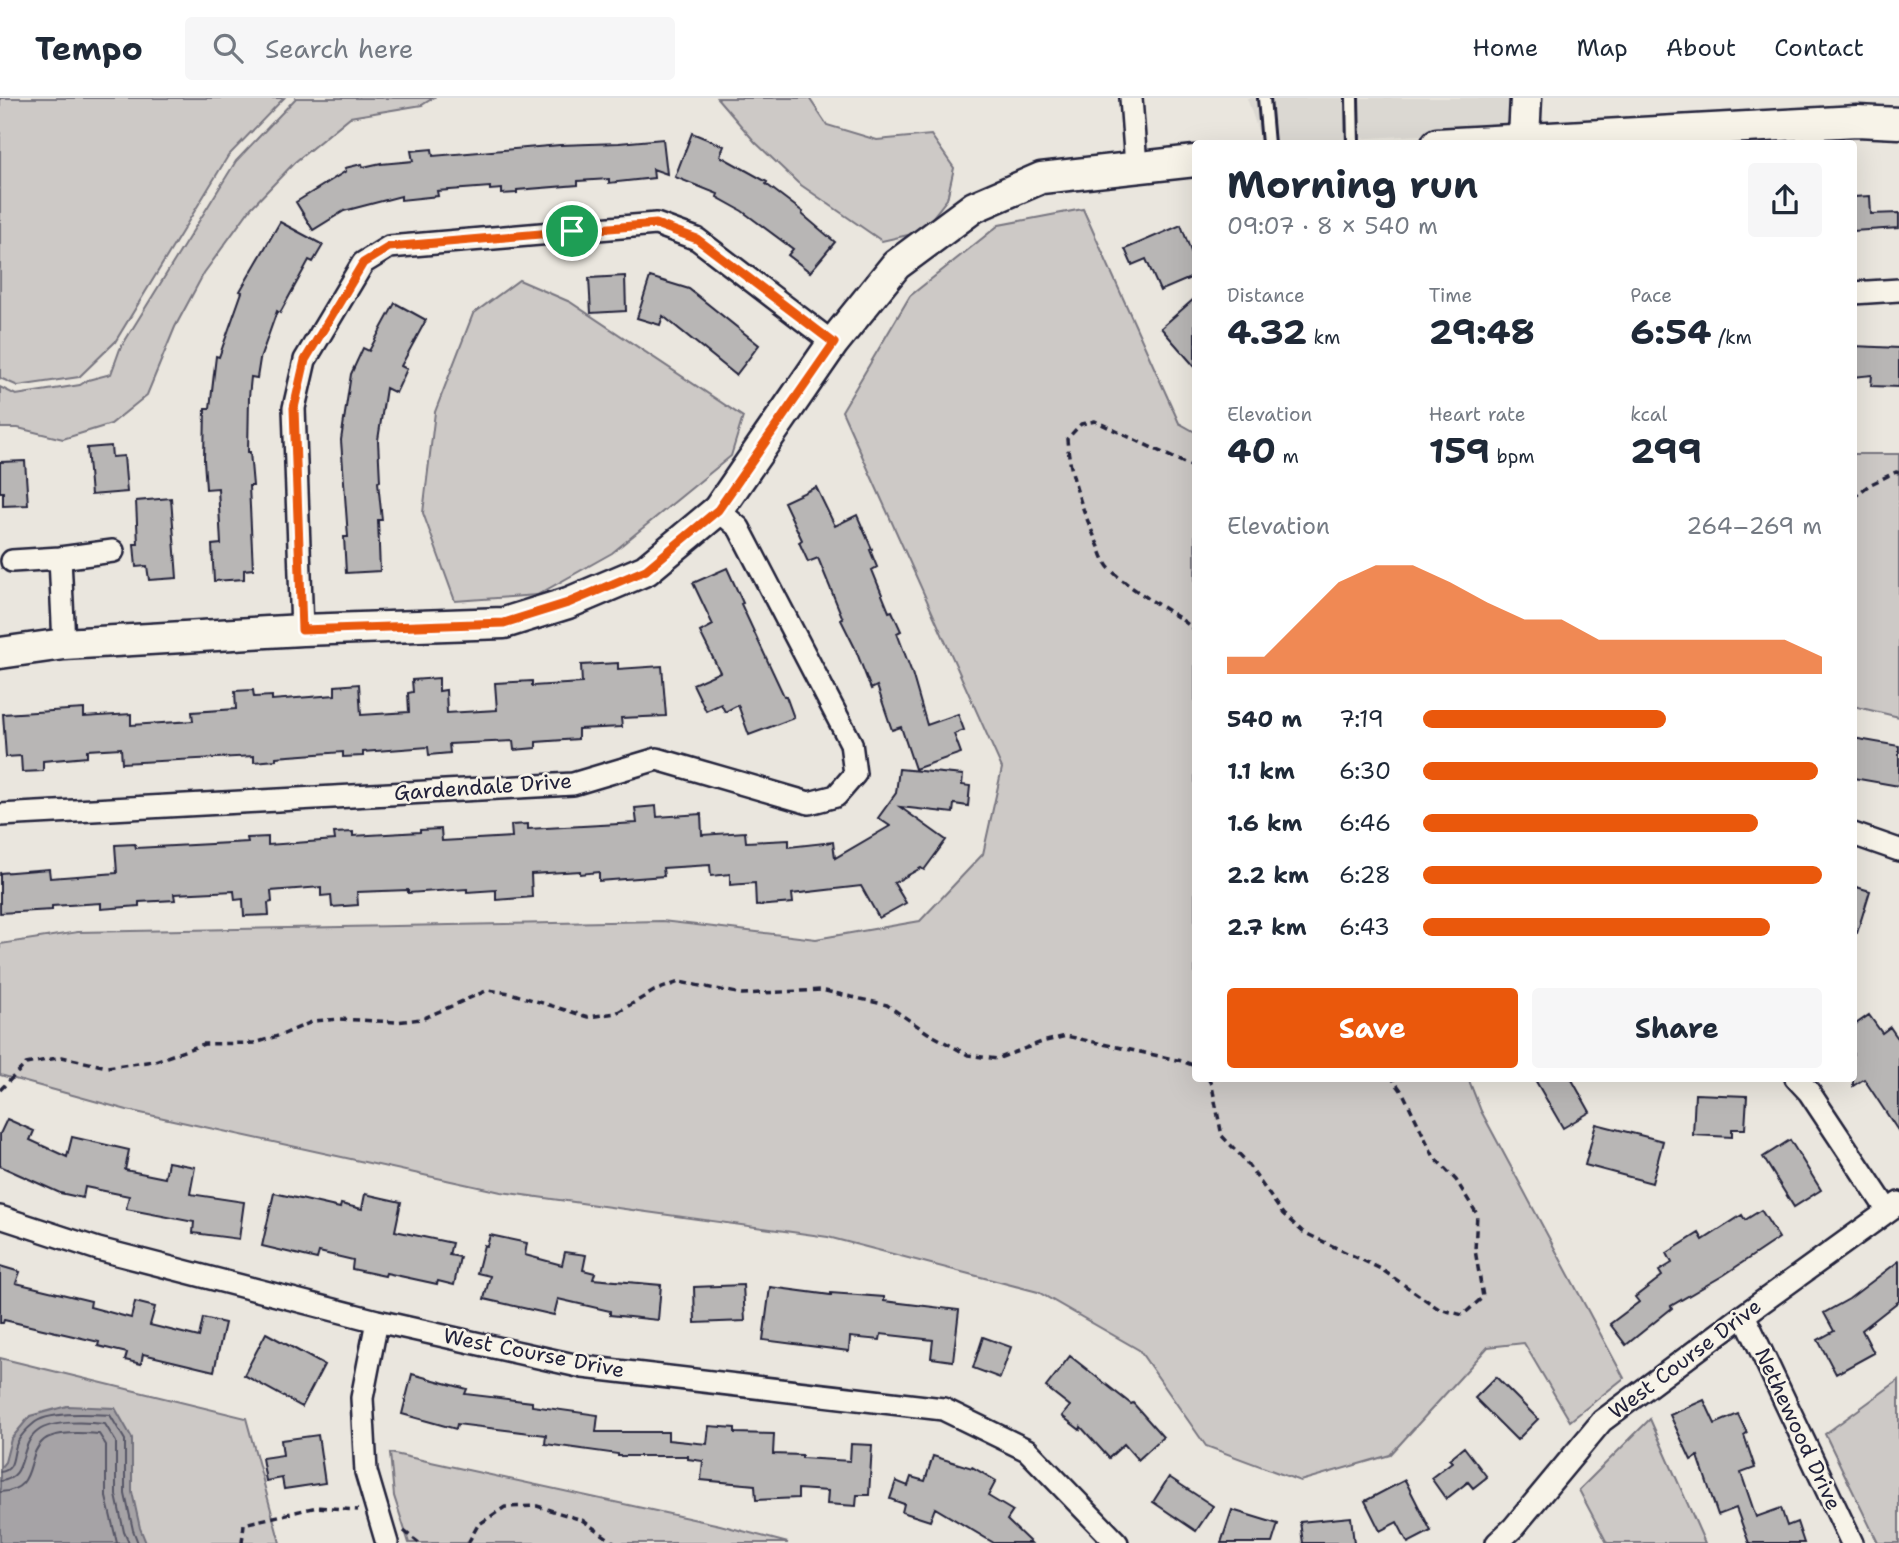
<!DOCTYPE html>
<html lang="en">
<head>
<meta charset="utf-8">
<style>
  :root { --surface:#fff; --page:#f6f6f7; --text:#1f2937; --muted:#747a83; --line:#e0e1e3; --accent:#ea580c }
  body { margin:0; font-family:"Shantell Sans",sans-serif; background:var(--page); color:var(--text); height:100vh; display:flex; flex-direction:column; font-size:26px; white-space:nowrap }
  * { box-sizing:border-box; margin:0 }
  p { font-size:23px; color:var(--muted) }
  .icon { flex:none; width:38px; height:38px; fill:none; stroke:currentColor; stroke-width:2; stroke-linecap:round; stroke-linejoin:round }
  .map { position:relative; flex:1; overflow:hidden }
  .details { position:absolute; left:1192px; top:42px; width:665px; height:942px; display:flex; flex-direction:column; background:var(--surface); border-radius:7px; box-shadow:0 7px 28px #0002 }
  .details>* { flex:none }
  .pin { position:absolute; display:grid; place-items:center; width:60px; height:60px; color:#fff; margin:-30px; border:4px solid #fff; border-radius:50%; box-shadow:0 2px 7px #0007 }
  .round { display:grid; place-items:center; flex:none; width:74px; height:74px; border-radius:7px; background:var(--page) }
  .summary { display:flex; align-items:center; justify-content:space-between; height:119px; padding:0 35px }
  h1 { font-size:38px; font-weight:700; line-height:52px }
  .stats { display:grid; grid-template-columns:repeat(3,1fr); gap:10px; height:119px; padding:7px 35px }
  .stats div { display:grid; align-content:center }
  .stats b { font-size:35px; font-weight:700 }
  .stats small { font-size:19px; font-weight:400 }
  .stats p { font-size:19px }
  .chart { height:196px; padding:14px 35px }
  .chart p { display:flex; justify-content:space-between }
  .chart svg { width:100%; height:126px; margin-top:7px; fill:var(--accent); opacity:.7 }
  .action { display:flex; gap:14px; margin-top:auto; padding:14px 35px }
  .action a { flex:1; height:80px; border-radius:7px; background:var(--accent); color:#fff; font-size:28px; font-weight:700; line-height:80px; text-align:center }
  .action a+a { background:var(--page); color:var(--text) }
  ul { padding:0 35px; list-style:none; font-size:23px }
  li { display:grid; grid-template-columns:112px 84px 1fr; align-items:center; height:52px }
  li i { height:18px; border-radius:9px; background:var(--accent) }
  header { display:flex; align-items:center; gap:42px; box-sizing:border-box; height:98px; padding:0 35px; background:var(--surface); border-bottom:2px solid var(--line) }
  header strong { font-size:33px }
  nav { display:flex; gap:38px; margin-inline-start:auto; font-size:24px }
  .search { width:490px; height:63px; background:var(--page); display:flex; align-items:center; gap:18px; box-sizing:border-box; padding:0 24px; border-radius:7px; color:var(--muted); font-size:26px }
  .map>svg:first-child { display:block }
  .built { fill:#dbd8d2 }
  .green { fill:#cdc9c6; stroke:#787680; stroke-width:2 }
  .water { fill:#a6a3a6; stroke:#716f7b; stroke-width:2 }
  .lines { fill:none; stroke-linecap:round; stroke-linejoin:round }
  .shore { stroke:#575666; stroke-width:2 }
  .building { fill:#b8b6b5; stroke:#22223b; stroke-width:2 }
  .lane-casing { stroke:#22223b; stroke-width:16 }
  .street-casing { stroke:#22223b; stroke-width:26 }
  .secondary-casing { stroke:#22223b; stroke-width:35 }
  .path { stroke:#22223b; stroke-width:3.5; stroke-dasharray:7 5; stroke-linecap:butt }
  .lane { stroke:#f7f3e8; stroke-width:10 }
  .street { stroke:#f7f3e8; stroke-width:21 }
  .secondary { stroke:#f7f3e8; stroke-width:30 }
  .route-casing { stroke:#fff; stroke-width:14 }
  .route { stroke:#ea580c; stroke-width:9 }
  .labels { text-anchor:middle; stroke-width:5; stroke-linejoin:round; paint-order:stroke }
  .street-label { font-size:21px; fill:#22223b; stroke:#f7f3e8 }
</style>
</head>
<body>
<header>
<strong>Tempo</strong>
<div class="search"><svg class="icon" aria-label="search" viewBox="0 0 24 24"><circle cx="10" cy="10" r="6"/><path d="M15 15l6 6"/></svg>Search here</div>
<nav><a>Home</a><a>Map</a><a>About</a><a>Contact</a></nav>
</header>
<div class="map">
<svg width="1899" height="1445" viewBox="0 0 1899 1445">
  <rect width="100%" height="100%" fill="#eae6de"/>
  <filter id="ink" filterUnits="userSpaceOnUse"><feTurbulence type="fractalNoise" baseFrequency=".0143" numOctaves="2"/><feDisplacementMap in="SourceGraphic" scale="14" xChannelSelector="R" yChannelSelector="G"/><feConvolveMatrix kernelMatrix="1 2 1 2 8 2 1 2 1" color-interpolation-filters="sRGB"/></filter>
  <g filter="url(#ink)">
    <path class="built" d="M 1247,0 L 1515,0 L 1513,31 L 1292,45 L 1262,45 Z"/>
    <path class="green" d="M 0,0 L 284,0 L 228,58 L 115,244 L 79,279 L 18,288 L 0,280 Z
      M 296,0 L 433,0 L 422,7 L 350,19 L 295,64 L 251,110 L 204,175 L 175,229 L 147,297 L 111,326 L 63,341 L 18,330 L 0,330 L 0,289 L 16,297 L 80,287 L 88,282 L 111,276 L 120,251 L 236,63 Z
      M 717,0 L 809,0 L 827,27 L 877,42 L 931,37 L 954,70 L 947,101 L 921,134 L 882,143 L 798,85 L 755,44 Z
      M 1083,111 L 1179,325 L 1195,334 L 1195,980 L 1468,980 L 1481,1013 L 1624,1280 L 1570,1323 L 1524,1245 L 1488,1249 L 1390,1357 L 1300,1383 L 1206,1348 L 1139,1252 L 1038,1194 L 828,1139 L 501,1094 L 127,1012 L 0,977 L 0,846 L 78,834 L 662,823 L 816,841 L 920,823 L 983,756 L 1002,670 L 842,313 L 910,198 L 999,127 Z
      M 519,182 L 570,204 L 743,319 L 731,358 L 612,455 L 537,497 L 455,503 L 423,415 L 435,314 L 473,216 Z
      M 1853,356 L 1899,356 L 1899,619 L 1853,608 Z
      M 0,1260 L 246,1320 L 280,1445 L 0,1445 Z
      M 1899,1282 L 1899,1445 L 1878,1445 L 1825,1336 Z
      M 1650,1321 L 1705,1445 L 1607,1445 L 1579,1392 Z
      M 390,1355 L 720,1427 L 788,1445 L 409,1445 L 394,1398 Z"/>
    <path class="water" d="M 67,1308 L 115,1310 L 132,1340 L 132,1394 L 140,1430 L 146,1445 L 0,1445 L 0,1370 L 5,1364 L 11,1341 L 30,1318 Z"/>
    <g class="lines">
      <path class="shore" d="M 0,1374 C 17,1372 11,1355 18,1343 C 21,1338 28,1330 33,1326 C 47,1313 91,1316 110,1317 L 125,1342 L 125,1396 L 133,1432 L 138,1445
        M 0,1383 C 29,1381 17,1348 38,1333 C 52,1322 88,1324 105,1326 L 116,1344 L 116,1397 L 124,1434 L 129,1445
        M 0,1394 C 39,1392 24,1358 44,1342 C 56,1333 84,1335 99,1336 L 106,1347 L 106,1399 L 117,1445"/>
    </g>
    <path class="building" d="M 692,35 L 724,48 L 720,58 L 767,84 L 766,86 L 803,114 L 802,116 L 835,144 L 810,174 L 788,157 L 793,151 L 742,113 L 717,99 L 718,96 L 675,79 Z
      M 663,41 L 667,76 L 653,71 L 654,80 L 609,85 L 609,81 L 578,83 L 578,87 L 517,92 L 517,95 L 502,96 L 502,91 L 490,92 L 490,89 L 437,93 L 438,98 L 401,102 L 401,98 L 344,113 L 313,132 L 296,104 L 346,73 L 345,70 L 362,66 L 363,69 L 381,65 L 381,66 L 413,63 L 411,53 L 432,51 L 433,58 L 560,47 L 619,45 Z
      M 1870,98 L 1871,116 L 1899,115 L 1899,130 L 1853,133 L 1853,99 Z
      M 280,124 L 323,147 L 313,164 L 309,162 L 280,215 L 277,213 L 260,261 L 257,280 L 251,279 L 249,299 L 248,354 L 250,354 L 253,388 L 249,388 L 253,471 L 244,472 L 244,481 L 214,483 L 212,447 L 221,446 L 218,390 L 206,391 L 204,362 L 205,310 L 210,310 L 216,258 L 219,259 L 242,194 L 240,193 Z
      M 1181,127 L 1195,164 L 1195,178 L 1160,193 L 1146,161 L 1132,167 L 1125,151 Z
      M 625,178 L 626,213 L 591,215 L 589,180 Z
      M 650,179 L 689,191 L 759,247 L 736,277 L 663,218 L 660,227 L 637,220 Z
      M 1195,200 L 1195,269 L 1161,230 Z
      M 395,205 L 426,222 L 401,268 L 407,271 L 396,295 L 386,290 L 378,342 L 380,383 L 378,384 L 382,422 L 378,422 L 380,473 L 346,475 L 344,439 L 348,439 L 341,342 L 351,276 L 363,250 L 369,253 Z
      M 1853,248 L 1899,250 L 1899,289 L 1871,288 L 1872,277 L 1853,279 Z
      M 111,348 L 112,359 L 124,358 L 127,394 L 91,397 L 87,350 Z
      M 25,363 L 28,407 L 3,408 L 3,394 L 0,394 L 0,364 Z
      M 816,389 L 835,428 L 857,417 L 872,451 L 870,452 L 877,469 L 872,472 L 889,514 L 892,513 L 901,533 L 897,535 L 912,575 L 927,627 L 958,616 L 964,632 L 954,636 L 961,655 L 915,671 L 901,629 L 892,632 L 877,588 L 871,591 L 855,550 L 841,522 L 843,521 L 818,460 L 808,464 L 799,444 L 802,442 L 784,404 Z
      M 171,400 L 177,480 L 149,482 L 147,468 L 136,469 L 134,446 L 138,446 L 136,403 Z
      M 727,470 L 743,505 L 741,506 L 784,598 L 786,598 L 794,620 L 749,637 L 738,607 L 725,614 L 721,606 L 706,613 L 693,586 L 720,574 L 700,534 L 713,527 L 693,485 Z
      M 618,565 L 618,571 L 662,568 L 666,618 L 621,620 L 622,629 L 578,631 L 578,641 L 536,644 L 536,650 L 514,652 L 513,643 L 449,646 L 450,655 L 429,657 L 428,649 L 363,654 L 363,658 L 343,659 L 343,654 L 276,659 L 276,662 L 254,664 L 254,658 L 122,665 L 121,650 L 87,652 L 87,659 L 43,663 L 43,673 L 22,674 L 21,658 L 6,659 L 3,616 L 84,611 L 84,619 L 131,616 L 131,627 L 193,623 L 192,614 L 236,611 L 235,593 L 253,592 L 254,599 L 272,598 L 272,602 L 335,597 L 335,588 L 359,586 L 361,617 L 409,614 L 408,595 L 413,594 L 412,582 L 439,580 L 439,593 L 446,592 L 447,615 L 497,612 L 495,585 L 532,583 L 532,588 L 582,585 L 581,567 Z
      M 1853,640 L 1899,648 L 1899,688 L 1853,680 Z
      M 899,671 L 963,677 L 962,687 L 970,688 L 968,708 L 954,706 L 953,715 L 900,709 L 946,742 L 924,772 L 921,770 L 894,785 L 906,805 L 879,820 L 861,788 L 792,796 L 793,805 L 756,808 L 755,785 L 730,787 L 730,776 L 711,778 L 710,767 L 663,770 L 664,778 L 599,783 L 599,774 L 580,776 L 580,773 L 531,776 L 532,799 L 496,802 L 496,792 L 467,794 L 467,791 L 408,795 L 408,792 L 357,794 L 358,807 L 332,809 L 331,797 L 321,798 L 321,789 L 271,793 L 272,804 L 268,805 L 269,817 L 244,818 L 243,801 L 235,802 L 234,793 L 174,796 L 175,802 L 139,804 L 139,808 L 101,811 L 101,805 L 52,808 L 52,812 L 0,815 L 0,775 L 49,771 L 50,780 L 117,775 L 115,747 L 135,746 L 136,750 L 248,744 L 247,740 L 268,739 L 268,747 L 335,742 L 334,735 L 353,734 L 353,738 L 420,734 L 420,732 L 441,731 L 442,743 L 512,739 L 511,727 L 528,726 L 528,731 L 637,725 L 635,710 L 656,708 L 657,719 L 701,716 L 702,737 L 745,734 L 746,744 L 789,742 L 789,749 L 833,744 L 835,760 L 890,728 L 878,720 L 896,695 Z
      M 1853,788 L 1870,793 L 1857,835 L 1853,835 Z
      M 1869,917 L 1882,935 L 1890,929 L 1899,942 L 1899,1034 L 1864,981 L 1853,988 L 1853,928 Z
      M 1534,980 L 1571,980 L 1590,1014 L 1563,1030 Z
      M 1695,996 L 1747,998 L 1745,1031 L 1732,1031 L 1732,1039 L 1693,1037 Z
      M 7,1021 L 34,1033 L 30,1042 L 67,1059 L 72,1039 L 129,1052 L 125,1072 L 165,1080 L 168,1064 L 195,1069 L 190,1096 L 244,1104 L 239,1141 L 193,1135 L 194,1124 L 126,1111 L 129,1098 L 85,1089 L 83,1100 L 60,1095 L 0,1068 L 0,1036 Z
      M 1596,1026 L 1663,1043 L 1652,1085 L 1585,1067 Z
      M 1790,1042 L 1821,1092 L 1794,1109 L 1763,1059 Z
      M 274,1095 L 340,1110 L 341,1106 L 362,1111 L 365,1096 L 401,1104 L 395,1133 L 452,1145 L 449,1157 L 460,1159 L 454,1187 L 438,1183 L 437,1186 L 386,1175 L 385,1178 L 352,1171 L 353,1162 L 319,1154 L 317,1161 L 262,1148 Z
      M 1761,1112 L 1779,1140 L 1724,1177 L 1671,1208 L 1672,1210 L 1626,1247 L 1610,1226 L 1639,1204 L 1635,1199 L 1662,1178 L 1659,1173 L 1672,1165 L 1667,1155 L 1699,1135 L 1703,1142 L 1742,1117 L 1745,1122 Z
      M 490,1137 L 527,1145 L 525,1157 L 562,1167 L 565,1154 L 586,1157 L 583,1172 L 595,1175 L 593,1181 L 661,1187 L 658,1222 L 610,1217 L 610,1213 L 558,1201 L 554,1217 L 484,1201 L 490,1178 L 477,1175 L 484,1147 L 487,1148 Z
      M 1899,1163 L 1899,1203 L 1862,1232 L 1874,1255 L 1836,1276 L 1818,1242 L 1834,1233 L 1824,1215 L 1849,1201 Z
      M 0,1168 L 20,1174 L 16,1185 L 91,1203 L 90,1209 L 131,1220 L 135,1204 L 155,1209 L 150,1227 L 199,1239 L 203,1220 L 225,1225 L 214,1273 L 143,1256 L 141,1266 L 125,1262 L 127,1255 L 98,1248 L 99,1244 L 4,1222 L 3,1225 L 0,1225 Z
      M 743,1187 L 745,1223 L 695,1225 L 694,1189 Z
      M 770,1189 L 831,1197 L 831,1195 L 884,1199 L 884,1203 L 959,1212 L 953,1263 L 931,1260 L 933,1242 L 881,1236 L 880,1242 L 850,1239 L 849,1253 L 763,1242 Z
      M 266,1235 L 324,1267 L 302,1309 L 244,1277 Z
      M 983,1239 L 1011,1249 L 1000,1280 L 973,1270 Z
      M 1070,1258 L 1131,1306 L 1133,1305 L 1163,1339 L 1138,1362 L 1124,1346 L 1109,1360 L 1081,1329 L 1080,1332 L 1062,1318 L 1070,1308 L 1046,1289 Z
      M 412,1276 L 467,1291 L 465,1296 L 532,1304 L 532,1308 L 598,1317 L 596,1334 L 668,1334 L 668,1342 L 707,1346 L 709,1328 L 735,1330 L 735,1335 L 774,1336 L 773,1356 L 802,1357 L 802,1360 L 850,1363 L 851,1346 L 872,1347 L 869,1397 L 857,1397 L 856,1408 L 827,1406 L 828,1393 L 798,1391 L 798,1400 L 756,1402 L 755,1387 L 701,1382 L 703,1363 L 688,1361 L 688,1358 L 618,1358 L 618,1356 L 545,1346 L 546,1337 L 457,1326 L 456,1331 L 402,1316 Z
      M 1496,1279 L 1538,1321 L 1517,1342 L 1475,1300 Z
      M 1704,1302 L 1715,1326 L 1738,1316 L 1747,1335 L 1744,1337 L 1755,1370 L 1741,1375 L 1756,1419 L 1781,1410 L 1787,1428 L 1797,1424 L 1804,1445 L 1749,1445 L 1736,1410 L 1718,1417 L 1698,1358 L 1691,1362 L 1670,1317 Z
      M 318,1337 L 325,1385 L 284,1391 L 282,1380 L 266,1383 L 262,1360 L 283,1357 L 281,1342 Z
      M 1464,1349 L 1487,1379 L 1473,1390 L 1468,1384 L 1446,1401 L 1431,1380 L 1452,1364 L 1449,1361 Z
      M 933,1358 L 972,1370 L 972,1369 L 996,1383 L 988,1398 L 1013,1413 L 1007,1422 L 1031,1445 L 994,1445 L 935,1410 L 930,1423 L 902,1414 L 904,1406 L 890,1401 L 896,1383 L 908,1388 L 911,1379 L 925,1383 Z
      M 1169,1379 L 1213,1408 L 1196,1433 L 1153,1404 Z
      M 1405,1382 L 1431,1433 L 1408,1445 L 1397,1424 L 1380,1433 L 1365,1403 Z
      M 1232,1412 L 1278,1426 L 1272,1445 L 1221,1445 Z
      M 1351,1419 L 1354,1445 L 1303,1445 L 1300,1424 Z"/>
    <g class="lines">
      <defs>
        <path id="lane" d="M 1264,0 L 1268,46
          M 1352,0 L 1353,46"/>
        <path id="street" d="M 1131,0 L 1136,68
          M 1853,195 L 1899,192
          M 60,460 L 64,546
          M 12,463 L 60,460 L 113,453
          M 302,532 L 294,310 L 305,262 L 363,165 L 389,149 L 656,126 L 697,141 L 833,245
          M 0,717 L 573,686 L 657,661 L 809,705 L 836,698 L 855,676 L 851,645 L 739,430 L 718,412
          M 1853,736 L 1899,752
          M 1796,980 L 1809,994 L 1888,1113
          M 0,1119 L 98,1151 L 377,1223 L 583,1269 L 943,1311 L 1027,1352 L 1117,1445
          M 1744,1217 L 1852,1445
          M 377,1223 L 362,1300 L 366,1374 L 387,1445
          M 1497,1445 L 1513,1430 L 1602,1323 L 1744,1217 L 1899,1105"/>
        <path id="secondary" d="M 1524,40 L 1526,0
          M 1437,46 L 1857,23 L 1899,25
          M 0,555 L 64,546 L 302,532 L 504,525 L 568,505 L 646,472 L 718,412 L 833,245 L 896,167 L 974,109 L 1041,80 L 1195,63"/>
      </defs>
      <use href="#lane" class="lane-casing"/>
      <use href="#street" class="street-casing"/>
      <use href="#secondary" class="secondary-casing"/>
      <path class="path" d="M 1195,370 L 1095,323 L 1081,326 L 1067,341 C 1070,379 1083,414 1099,449 C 1102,457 1105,467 1111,472 C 1136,497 1169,510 1195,532
        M 1853,400 L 1869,387 L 1896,374 L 1899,375
        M 1208,980 L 1212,988 L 1222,1038 L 1244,1061 L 1283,1116 L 1303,1134 L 1381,1171 L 1439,1211 L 1463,1217 L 1483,1199 L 1475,1152 L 1477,1116 L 1456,1082 L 1434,1059 L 1403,995 L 1392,980
        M 0,992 L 26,966 L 62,959 L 107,969 L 155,963 L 204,946 L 255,945 L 284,936 L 314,923 L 340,921 L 395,924 L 422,921 L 488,892 L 510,895 L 588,919 L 616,915 L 654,893 L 679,884 L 742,896 L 821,892 L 887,907 L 928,935 L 968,957 L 997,961 L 1042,944 L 1066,938 L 1182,963 L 1195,968
        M 404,1433 L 419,1445
        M 242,1445 L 244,1426 L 317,1409 L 358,1412
        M 468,1445 L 478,1427 L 505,1409 L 537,1408 L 582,1422 L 615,1445"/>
      <use href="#lane" class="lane"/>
      <use href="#street" class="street"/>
      <use href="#secondary" class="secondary"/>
    </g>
  </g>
  <g class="lines" filter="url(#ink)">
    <defs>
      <path id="route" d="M 656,126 L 697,141 L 834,245 L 718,412 L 646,472 L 568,505 L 504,525 L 302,532 L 294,310 L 305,262 L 363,165 L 389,149 Z"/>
    </defs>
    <use href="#route" class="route-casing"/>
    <use href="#route" class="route"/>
  </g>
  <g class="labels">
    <g class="street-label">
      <text transform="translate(483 689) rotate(-4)" y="7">Gardendale Drive</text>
      <text transform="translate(534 1255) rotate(11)" y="7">West Course Drive</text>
      <text transform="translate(1685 1261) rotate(-37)" y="7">West Course Drive</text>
      <text transform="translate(1798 1331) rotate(65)" y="7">Nethewood Drive</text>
    </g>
  </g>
</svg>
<div class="pin" style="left:572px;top:133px;background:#1e9e55"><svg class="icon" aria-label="arrive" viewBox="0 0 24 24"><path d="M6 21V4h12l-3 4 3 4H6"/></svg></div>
<section class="details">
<div class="summary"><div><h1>Morning run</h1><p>09:07 · 8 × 540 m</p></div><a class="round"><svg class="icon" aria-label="share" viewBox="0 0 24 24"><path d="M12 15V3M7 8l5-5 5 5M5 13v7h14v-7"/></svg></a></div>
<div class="stats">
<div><p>Distance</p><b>4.32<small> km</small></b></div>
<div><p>Time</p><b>29:48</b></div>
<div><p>Pace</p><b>6:54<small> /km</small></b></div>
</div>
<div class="stats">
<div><p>Elevation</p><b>40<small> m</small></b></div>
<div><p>Heart rate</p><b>159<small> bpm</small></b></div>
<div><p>kcal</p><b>299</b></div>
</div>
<div class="chart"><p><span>Elevation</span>264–269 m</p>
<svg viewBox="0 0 160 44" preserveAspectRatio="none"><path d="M0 44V38L10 38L20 25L30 12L40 6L50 6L60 12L70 19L80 25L90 25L100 32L110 32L120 32L130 32L140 32L150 32L160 38V44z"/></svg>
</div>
<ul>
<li><b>540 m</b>7:19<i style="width:61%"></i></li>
<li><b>1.1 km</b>6:30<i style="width:99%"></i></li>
<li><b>1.6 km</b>6:46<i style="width:84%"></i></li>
<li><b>2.2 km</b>6:28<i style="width:100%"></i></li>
<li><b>2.7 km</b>6:43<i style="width:87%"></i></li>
</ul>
<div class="action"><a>Save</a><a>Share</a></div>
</section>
</div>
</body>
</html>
